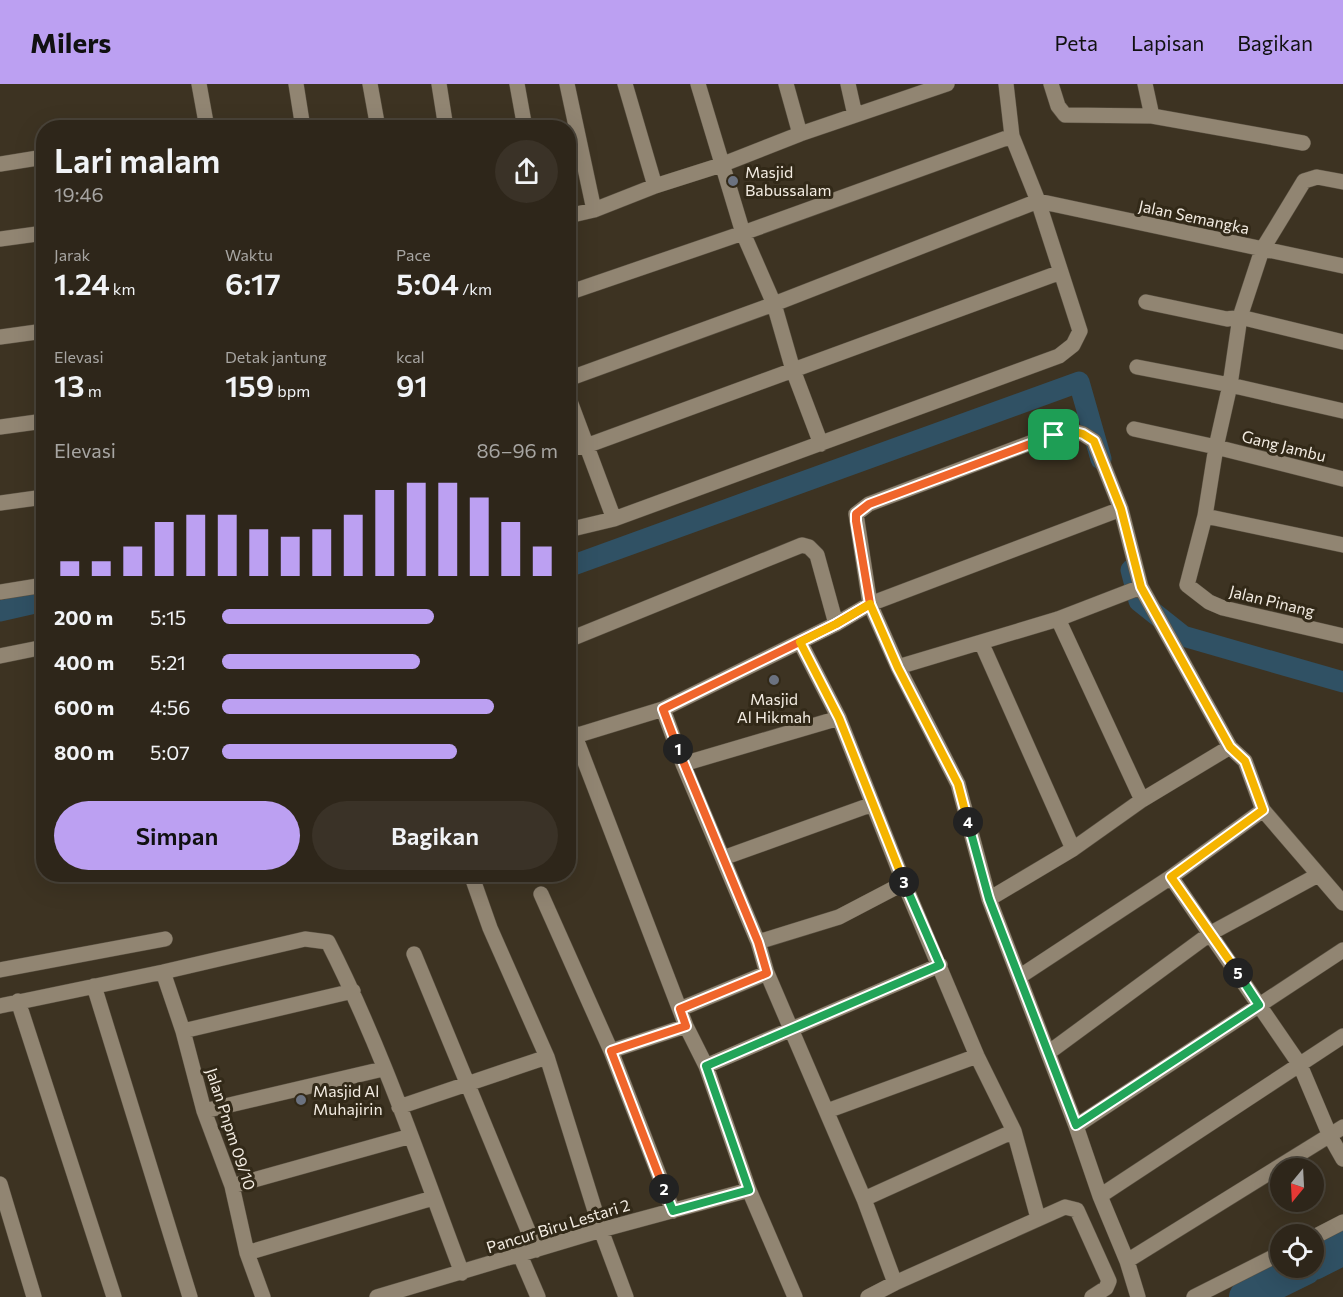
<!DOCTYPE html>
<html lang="id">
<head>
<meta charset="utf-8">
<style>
  :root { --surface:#2e261a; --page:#3a3227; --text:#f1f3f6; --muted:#a7a5a2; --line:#494339; --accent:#bca0f2 }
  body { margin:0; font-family:Commissioner,sans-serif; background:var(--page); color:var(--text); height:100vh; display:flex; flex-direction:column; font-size:22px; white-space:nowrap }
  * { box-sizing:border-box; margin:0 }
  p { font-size:20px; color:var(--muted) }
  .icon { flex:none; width:33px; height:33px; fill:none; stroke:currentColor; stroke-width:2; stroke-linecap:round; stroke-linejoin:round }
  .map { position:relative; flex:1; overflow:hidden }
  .drawer { position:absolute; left:36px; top:36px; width:540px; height:762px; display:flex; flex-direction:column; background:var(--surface); border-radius:24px; box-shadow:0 6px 24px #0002,0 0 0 2px var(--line) }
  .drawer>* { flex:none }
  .needle { width:39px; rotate:198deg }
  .fabs { position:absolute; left:1270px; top:1074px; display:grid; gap:12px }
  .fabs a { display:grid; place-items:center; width:54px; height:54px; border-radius:50%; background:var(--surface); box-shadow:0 6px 24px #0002,0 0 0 2px var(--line); font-size:30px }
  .pin { position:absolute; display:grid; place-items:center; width:51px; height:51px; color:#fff; margin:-26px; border-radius:12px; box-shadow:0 3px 9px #0006 }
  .km { position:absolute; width:30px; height:30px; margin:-15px; border-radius:50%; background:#222; color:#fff; font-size:16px; line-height:30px; text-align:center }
  .round { display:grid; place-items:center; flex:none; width:63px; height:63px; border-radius:32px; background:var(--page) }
  .head { display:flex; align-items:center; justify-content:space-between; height:102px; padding:0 18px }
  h1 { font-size:33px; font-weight:600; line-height:45px }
  .metrics { display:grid; grid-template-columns:repeat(3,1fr); gap:9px; height:102px; padding:6px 18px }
  .metrics div { display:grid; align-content:center }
  .metrics b { font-size:30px; font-weight:600 }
  .metrics small { font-size:16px; font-weight:400 }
  .metrics p { font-size:16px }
  .chart { height:168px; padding:12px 18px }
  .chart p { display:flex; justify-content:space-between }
  .chart svg { width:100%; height:108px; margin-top:6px; stroke:var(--accent); stroke-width:6 }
  .cta { display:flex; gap:12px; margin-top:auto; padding:12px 18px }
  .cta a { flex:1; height:69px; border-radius:36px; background:var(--accent); color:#111; font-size:24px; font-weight:600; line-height:69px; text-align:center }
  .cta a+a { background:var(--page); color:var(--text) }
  ul { padding:0 18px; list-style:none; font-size:20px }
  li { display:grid; grid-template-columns:96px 72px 1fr; align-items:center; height:45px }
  li i { height:15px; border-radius:8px; background:var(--accent) }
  header { display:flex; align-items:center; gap:36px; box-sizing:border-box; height:84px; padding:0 30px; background:var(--accent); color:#111 }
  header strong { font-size:28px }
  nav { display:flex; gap:33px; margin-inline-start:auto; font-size:21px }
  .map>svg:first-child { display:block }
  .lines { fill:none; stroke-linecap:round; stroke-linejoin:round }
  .canal { stroke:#305164; stroke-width:21 }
  .river { stroke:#305164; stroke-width:34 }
  .minor-casing { stroke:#5a5142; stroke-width:16 }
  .minor { stroke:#918572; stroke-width:15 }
  .split-1-casing { stroke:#fff; stroke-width:12 }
  .split-2-casing { stroke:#fff; stroke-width:12 }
  .split-3-casing { stroke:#fff; stroke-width:12 }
  .split-4-casing { stroke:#fff; stroke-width:12 }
  .split-5-casing { stroke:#fff; stroke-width:12 }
  .split-6-casing { stroke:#fff; stroke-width:12 }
  .split-1 { stroke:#f0652b; stroke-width:8 }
  .split-2 { stroke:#f0652b; stroke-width:8 }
  .split-3 { stroke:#22a559; stroke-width:8 }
  .split-4 { stroke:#f5b400; stroke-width:8 }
  .split-5 { stroke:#22a559; stroke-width:8 }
  .split-6 { stroke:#f5b400; stroke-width:8 }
  .worship-dot { fill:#6b7280; stroke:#322918; stroke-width:2 }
  .labels { text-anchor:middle; stroke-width:6; stroke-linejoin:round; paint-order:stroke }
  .poi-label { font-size:16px; fill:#f3ece2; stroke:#322918; text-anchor:start }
  .street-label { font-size:16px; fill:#f3ece2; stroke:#322918 }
</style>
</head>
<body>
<header>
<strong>Milers</strong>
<nav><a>Peta</a><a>Lapisan</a><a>Bagikan</a></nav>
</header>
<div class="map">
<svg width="1343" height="1213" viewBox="0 0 1343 1213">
  <rect width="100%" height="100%" fill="#3d3322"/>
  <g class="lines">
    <path class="canal" d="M 568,483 L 1079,298 L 1101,375
      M 1131,486 L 1139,517 L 1183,552 L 1343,598
      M 0,527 L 44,517"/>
    <path class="river" d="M 1314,1179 L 1343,1164
      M 1246,1213 L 1305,1184"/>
    <defs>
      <path id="minor" d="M 199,0 L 207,44
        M 296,0 L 303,44
        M 370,0 L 378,44
        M 439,0 L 446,44
        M 517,0 L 525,44
        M 567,0 L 594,126
        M 625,0 L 655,102
        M 698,0 L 743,149 L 774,220 L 793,286 L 821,360
        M 786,0 L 800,50
        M 848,0 L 855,31
        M 1051,0 L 1058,22 L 1065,31 L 1152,32 L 1303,59
        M 1145,0 L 1152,32
        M 0,80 L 44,73
        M 1343,98 L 1317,93 L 1304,97 L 1262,166 L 1240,233 L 1230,301 L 1216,363 L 1205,432 L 1187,501 L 1209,518 L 1223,524 L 1343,552
        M 568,132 L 594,126 L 655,102 L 721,81 L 800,50 L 947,0
        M 0,155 L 44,149
        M 568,209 L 743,149 L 1012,52
        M 1146,218 L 1227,235 L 1240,233 L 1343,258
        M 0,253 L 44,247
        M 1137,283 L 1230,301 L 1343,327
        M 568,295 L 774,220 L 1038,117 L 1343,182
        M 568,312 L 614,435
        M 0,343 L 44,337
        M 1134,345 L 1216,363 L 1343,395
        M 568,364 L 586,362 L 1061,188
        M 0,419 L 44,413
        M 1205,432 L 1343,461
        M 568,446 L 614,435 L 1059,272 L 1073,261 L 1080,247 L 1038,117 L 1012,52 L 1006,0
        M 0,508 L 44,501
        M 1058,535 L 1142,716
        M 568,556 L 802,461 L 809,463 L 817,471 L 836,540
        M 800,558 L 839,634 L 904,799 L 977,972 L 1014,1047 L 1038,1134
        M 981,558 L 1073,765
        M 0,572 L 44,563
        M 898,583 L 1058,535 L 1141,503
        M 663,625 L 683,680 L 758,858 L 767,889 L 864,1115 L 895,1199
        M 568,640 L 575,652 L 686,942 L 706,982 L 749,1106 L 795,1213
        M 575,652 L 663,625 L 836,540 L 870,520 L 1121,425
        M 683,680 L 839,634
        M 723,774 L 873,720
        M 471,790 L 490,844 L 547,973 L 601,1146 L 626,1213
        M 1171,793 L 1300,981 L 1330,1052 L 1343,1075
        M 541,810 L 611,967 L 673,1127
        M 989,815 L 1073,765 L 1142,716 L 1230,663
        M 758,858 L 839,833 L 904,799
        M 414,870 L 536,1166
        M 0,886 L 165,855
        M 163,888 L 183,947 L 204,1027 L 232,1102 L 247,1169 L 263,1213
        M 1019,893 L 1171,793 L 1263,726
        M 94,902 L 190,1213
        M 18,917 L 114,1213
        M 0,922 L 163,888 L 305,855 L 328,858 C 382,964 420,1078 462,1189
        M 680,925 L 767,889
        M 183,947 L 353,907
        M 611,967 L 686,942
        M 1048,969 L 1211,849 L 1318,791
        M 706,982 L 940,881
        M 399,1023 L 547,973
        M 204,1027 L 383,985
        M 827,1027 L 977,972
        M 1076,1042 L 1343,866
        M 0,1100 L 34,1213
        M 232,1102 L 411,1052
        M 1100,1112 L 1343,952
        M 864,1115 L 1014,1047
        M 1314,1153 L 1343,1138
        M 247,1169 L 433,1114
        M 520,1171 L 538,1213
        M 1127,1177 L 1343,1043
        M 377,1213 L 601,1146 L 749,1106
        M 868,1213 L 895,1199 L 1065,1123 L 1077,1126 L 1109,1197 L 1106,1204 L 1092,1213
        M 1138,1213 L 1127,1177 L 1100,1112 L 1076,1042 L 989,815 L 958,700 L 898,583 L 870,520 L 856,430 L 869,420 L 1054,350 L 1072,347 L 1083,350 L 1094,357 L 1121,425 L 1141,503 L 1230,663 L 1245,677 L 1263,726 L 1343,819
        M 1194,1213 L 1281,1169"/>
    </defs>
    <use href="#minor" class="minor-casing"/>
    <use href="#minor" class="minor"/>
  </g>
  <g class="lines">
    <defs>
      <path id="split-1" d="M 678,665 L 663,625 L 836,540 L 870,520 L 856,437 L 856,430 L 869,420 L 1054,351"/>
      <path id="split-2" d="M 664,1105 L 611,967 L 686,942 L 680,925 L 767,889 L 758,858 L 678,665"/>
      <path id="split-3" d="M 664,1105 L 673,1127 L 749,1106 L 706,982 L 940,881 L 904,798"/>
      <path id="split-4" d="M 904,798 L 839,634 L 800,558 L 836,540 L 870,520 L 898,584 L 958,700 L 968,738"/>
      <path id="split-5" d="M 968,738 L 989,815 L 1076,1041 L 1259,921 L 1238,889"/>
      <path id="split-6" d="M 1054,351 L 1072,347 L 1083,350 L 1094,357 L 1121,425 L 1141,503 L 1230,663 L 1245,677 L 1263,726 L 1171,793 L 1238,889"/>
    </defs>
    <use href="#split-1" class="split-1-casing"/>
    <use href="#split-2" class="split-2-casing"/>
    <use href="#split-3" class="split-3-casing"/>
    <use href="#split-4" class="split-4-casing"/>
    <use href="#split-5" class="split-5-casing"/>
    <use href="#split-6" class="split-6-casing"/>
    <use href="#split-1" class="split-1"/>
    <use href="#split-2" class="split-2"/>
    <use href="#split-3" class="split-3"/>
    <use href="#split-4" class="split-4"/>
    <use href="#split-5" class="split-5"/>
    <use href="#split-6" class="split-6"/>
  </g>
  <g class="worship-dot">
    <circle cx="733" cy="97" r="6"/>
    <circle cx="774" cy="596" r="6"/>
    <circle cx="301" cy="1016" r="6"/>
  </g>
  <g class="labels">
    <g class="poi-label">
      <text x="745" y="94">Masjid<tspan x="745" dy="18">Babussalam</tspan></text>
      <text x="774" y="621" text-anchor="middle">Masjid<tspan x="774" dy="18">Al Hikmah</tspan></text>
      <text x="313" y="1013">Masjid Al<tspan x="313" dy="18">Muhajirin</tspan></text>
    </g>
    <g class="street-label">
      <text transform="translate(1194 133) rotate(12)" y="6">Jalan Semangka</text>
      <text transform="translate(1284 362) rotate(14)" y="6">Gang Jambu</text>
      <text transform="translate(1272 517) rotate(14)" y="6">Jalan Pinang</text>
      <text transform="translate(231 1045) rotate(72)" y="6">Jalan Pnpm 09/10</text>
      <text transform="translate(558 1142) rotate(-17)" y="6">Pancur Biru Lestari 2</text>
    </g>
  </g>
</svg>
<div class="fabs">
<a><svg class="needle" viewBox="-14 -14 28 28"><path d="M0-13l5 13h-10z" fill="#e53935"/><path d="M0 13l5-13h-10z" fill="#a7a5a2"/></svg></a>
<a><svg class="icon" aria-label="locate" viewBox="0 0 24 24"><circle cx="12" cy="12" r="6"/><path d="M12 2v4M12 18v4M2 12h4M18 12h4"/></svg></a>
</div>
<div class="pin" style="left:1054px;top:351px;background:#1e9e55"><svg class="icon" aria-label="arrive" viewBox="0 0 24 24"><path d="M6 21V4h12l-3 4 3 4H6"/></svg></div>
<b class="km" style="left:678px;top:665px">1</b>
<b class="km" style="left:664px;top:1105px">2</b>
<b class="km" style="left:904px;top:798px">3</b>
<b class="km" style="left:968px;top:738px">4</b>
<b class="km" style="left:1238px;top:889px">5</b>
<section class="drawer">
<div class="head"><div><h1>Lari malam</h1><p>19:46</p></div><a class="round"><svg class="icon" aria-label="share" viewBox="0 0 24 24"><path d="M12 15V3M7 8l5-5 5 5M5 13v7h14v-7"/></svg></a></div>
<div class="metrics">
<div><p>Jarak</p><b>1.24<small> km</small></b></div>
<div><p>Waktu</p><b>6:17</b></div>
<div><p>Pace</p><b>5:04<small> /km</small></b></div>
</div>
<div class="metrics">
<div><p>Elevasi</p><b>13<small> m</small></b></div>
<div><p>Detak jantung</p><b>159<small> bpm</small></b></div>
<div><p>kcal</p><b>91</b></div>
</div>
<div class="chart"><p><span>Elevasi</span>86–96 m</p>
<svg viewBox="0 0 160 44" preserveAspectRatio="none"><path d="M5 44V38M15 44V38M25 44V32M35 44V22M45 44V19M55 44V19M65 44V25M75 44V28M85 44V25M95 44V19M105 44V9M115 44V6M125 44V6M135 44V12M145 44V22M155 44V32"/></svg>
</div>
<ul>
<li><b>200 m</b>5:15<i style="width:63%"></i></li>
<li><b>400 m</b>5:21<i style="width:59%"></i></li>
<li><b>600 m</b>4:56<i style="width:81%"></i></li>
<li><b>800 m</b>5:07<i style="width:70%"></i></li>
</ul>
<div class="cta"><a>Simpan</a><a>Bagikan</a></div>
</section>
</div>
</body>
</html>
